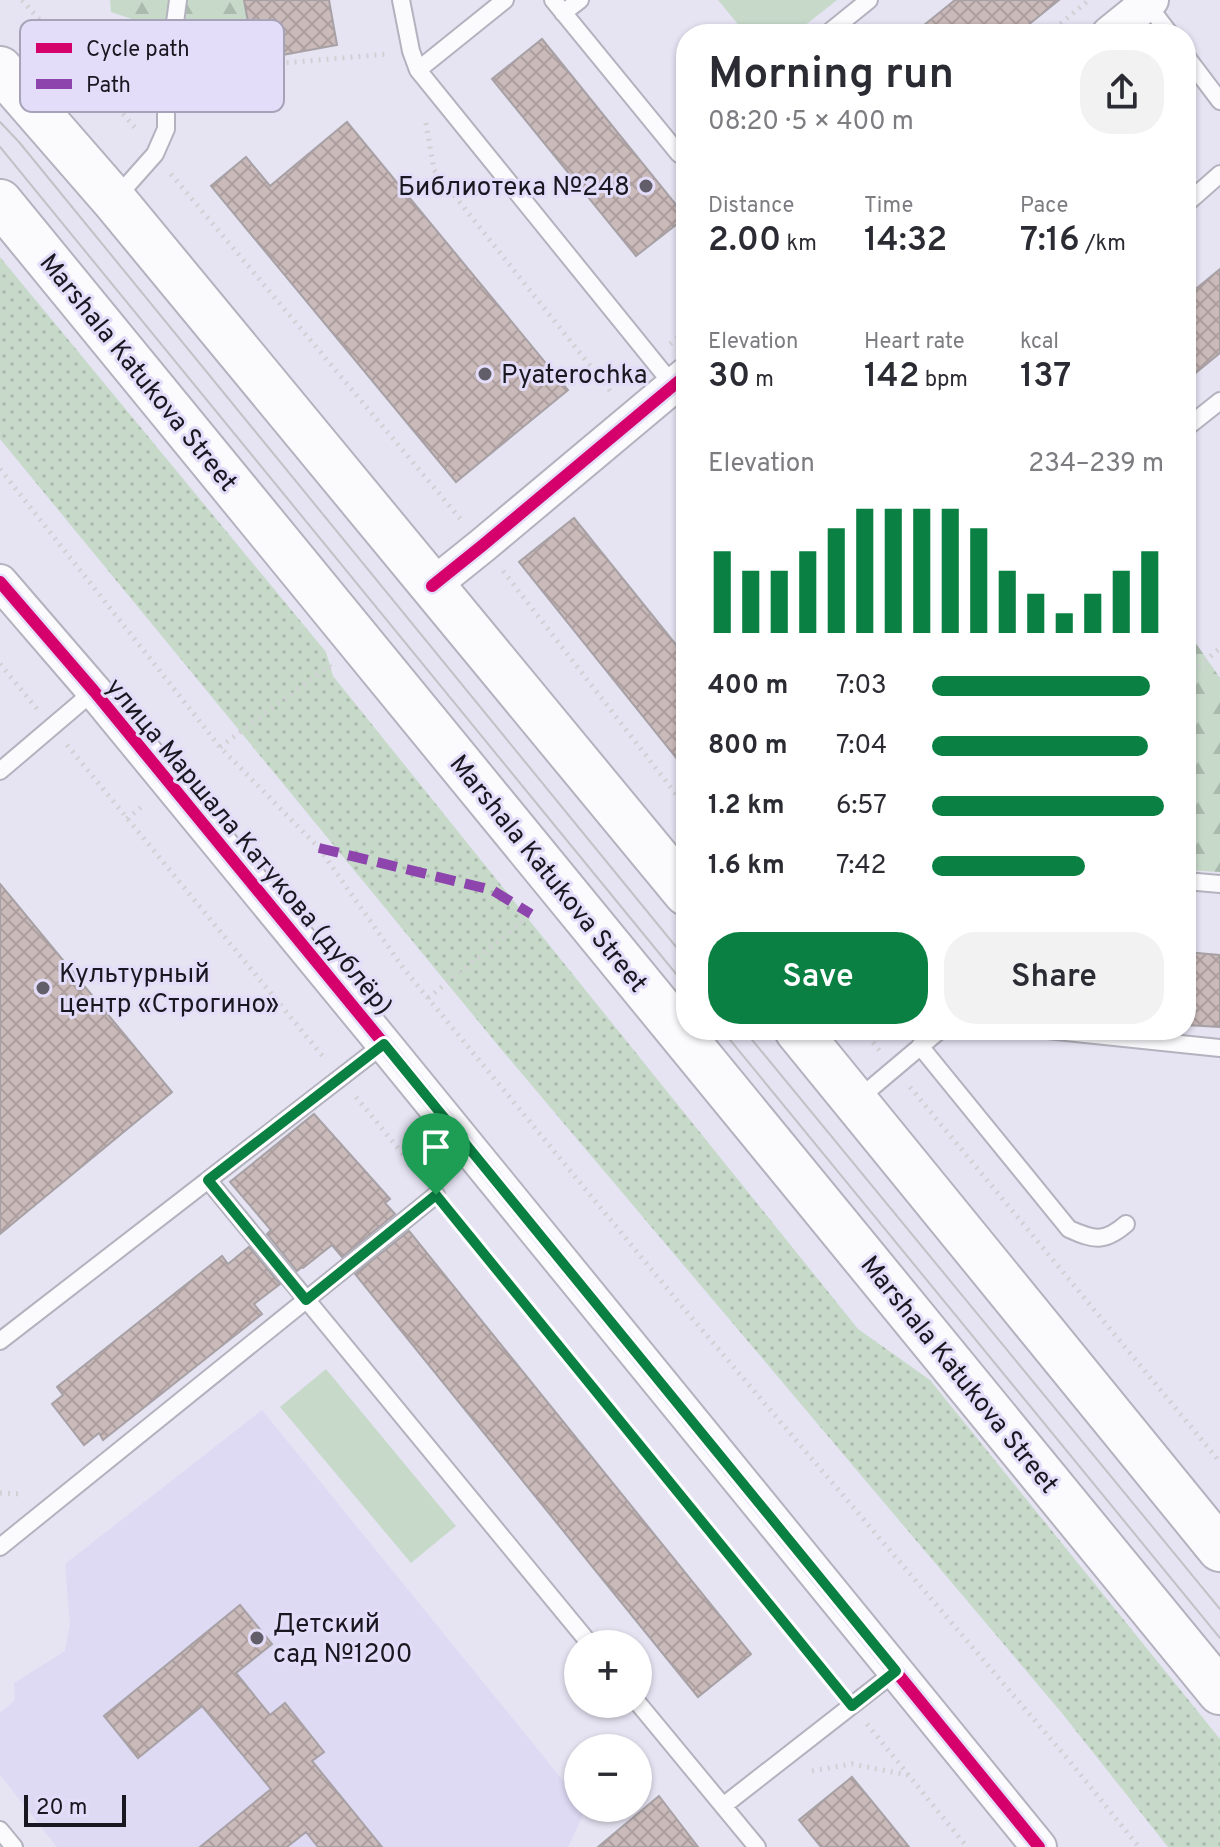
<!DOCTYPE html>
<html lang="en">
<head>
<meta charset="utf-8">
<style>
  :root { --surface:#fff; --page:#f2f2f3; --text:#2b2b33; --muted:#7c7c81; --accent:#0b8043 }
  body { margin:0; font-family:Overpass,sans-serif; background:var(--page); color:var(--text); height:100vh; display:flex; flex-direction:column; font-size:30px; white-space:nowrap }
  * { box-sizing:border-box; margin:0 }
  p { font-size:26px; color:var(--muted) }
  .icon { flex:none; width:44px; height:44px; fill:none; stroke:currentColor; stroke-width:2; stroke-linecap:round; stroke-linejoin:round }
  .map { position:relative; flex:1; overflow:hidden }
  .panel { position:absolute; left:676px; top:24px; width:520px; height:1016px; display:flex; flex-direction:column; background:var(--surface); border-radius:32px; box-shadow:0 2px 6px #0004 }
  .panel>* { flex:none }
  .controls { position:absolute; left:564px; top:1630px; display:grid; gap:16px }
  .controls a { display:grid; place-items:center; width:88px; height:88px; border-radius:50%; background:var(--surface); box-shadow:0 2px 6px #0004; font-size:40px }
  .scale { position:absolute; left:24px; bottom:20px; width:102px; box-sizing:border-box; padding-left:8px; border:4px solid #191720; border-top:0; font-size:22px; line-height:28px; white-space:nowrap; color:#191720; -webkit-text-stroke:6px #e3ddf9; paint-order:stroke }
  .pin { position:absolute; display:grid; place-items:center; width:68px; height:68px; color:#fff; margin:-82px -34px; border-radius:50% 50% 50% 0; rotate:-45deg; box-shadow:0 0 8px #0007 }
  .pin .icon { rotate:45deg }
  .round { display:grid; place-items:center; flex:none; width:84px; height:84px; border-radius:32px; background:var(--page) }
  .summary { display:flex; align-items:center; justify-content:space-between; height:136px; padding:0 32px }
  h1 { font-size:44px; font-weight:600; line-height:60px }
  .metrics { display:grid; grid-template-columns:repeat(3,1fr); gap:12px; height:136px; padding:8px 32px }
  .metrics div { display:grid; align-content:center }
  .metrics b { font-size:34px; font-weight:600 }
  .metrics small { font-size:22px; font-weight:400 }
  .metrics p { font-size:22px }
  .chart { height:224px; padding:16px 32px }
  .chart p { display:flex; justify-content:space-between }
  .chart svg { width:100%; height:144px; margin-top:8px; stroke:var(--accent); stroke-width:6 }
  .primary-button { display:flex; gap:16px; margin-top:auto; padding:16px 32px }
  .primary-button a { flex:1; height:92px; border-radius:32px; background:var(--accent); color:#fff; font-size:32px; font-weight:600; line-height:92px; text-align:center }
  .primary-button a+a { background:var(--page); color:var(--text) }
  ul { padding:0 32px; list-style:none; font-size:26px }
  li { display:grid; grid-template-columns:128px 96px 1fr; align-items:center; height:60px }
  li i { height:20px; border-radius:10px; background:var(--accent) }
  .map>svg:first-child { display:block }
  .built { fill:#dfdaf4 }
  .grass { fill:url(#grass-dots) }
  .forest { fill:url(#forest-firs) }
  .green { fill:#c7daca }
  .building { fill:url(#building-cross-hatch); stroke:#a7a1a5; stroke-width:2 }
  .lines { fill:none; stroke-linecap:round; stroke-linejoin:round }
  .service-casing { stroke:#b4b2be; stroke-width:20 }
  .minor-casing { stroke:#b4b2be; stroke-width:38 }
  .secondary-casing { stroke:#b4b2be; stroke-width:48 }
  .path { stroke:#d2d0d5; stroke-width:5; stroke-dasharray:2 6; stroke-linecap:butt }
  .service { stroke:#fbfbfd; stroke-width:16 }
  .minor { stroke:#fbfbfd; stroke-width:34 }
  .secondary { stroke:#fbfbfd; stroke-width:44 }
  .tram { stroke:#c2c1c5; stroke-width:2 }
  .quiet { stroke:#8e44ad; stroke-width:10; stroke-dasharray:20 10; stroke-linecap:butt }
  .cycleway-casing { stroke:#e3ddf9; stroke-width:17 }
  .cycleway { stroke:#d6006c; stroke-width:12 }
  .route-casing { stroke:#fff; stroke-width:16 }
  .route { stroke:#0b8043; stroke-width:10 }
  .poi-dot { fill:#615e6a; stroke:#e3ddf9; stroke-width:3 }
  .labels { text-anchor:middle; stroke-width:6; stroke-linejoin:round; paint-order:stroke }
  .poi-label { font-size:26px; fill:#191720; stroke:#e3ddf9; text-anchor:start }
  .street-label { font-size:26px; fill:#191720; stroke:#e3ddf9 }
  .key { fill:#e3ddf9; stroke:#a6a2b8; stroke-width:2 }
  .key-label { font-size:22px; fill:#191720 }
</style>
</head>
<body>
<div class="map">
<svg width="1220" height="1847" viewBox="0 0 1220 1847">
  <defs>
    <pattern id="grass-dots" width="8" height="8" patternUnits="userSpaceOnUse" patternTransform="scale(2)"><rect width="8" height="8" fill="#c7daca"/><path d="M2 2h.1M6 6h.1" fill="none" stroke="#aabaad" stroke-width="1.8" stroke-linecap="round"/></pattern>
    <pattern id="forest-firs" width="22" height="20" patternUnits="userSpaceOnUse" patternTransform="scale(2)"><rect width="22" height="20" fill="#c7daca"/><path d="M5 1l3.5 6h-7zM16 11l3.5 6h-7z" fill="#aabaad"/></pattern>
    <pattern id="building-cross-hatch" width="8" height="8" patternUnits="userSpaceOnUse" patternTransform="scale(2)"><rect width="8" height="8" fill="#cabab9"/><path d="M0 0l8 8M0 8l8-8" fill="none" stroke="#ad9f9f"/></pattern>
  </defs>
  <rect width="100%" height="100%" fill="#e6e3f3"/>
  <path class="built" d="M 262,1410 L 578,1799 L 578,1808 L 586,1809 L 568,1847 L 57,1847 L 0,1775 L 0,1713 L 15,1700 L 14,1683 L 65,1651 L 70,1624 L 65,1564 Z"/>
  <path class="grass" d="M 0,257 L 326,652 L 333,676 L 858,1329 L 930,1380 L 1220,1739 L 1220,1847 L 1168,1847 L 1061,1712 L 501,1049 L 0,439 Z"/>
  <path class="forest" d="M 110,0 L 244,0 L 255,60 L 111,12 Z
    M 1186,629 L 1220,678 L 1220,872 L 1186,870 Z"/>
  <path class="green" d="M 718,0 L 837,0 L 794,34 L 746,34 Z
    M 326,1369 L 456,1526 L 411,1563 L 280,1407 Z"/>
  <path class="building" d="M 244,0 L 329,0 L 337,45 L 255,60 Z
    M 955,0 L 1059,0 L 1017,34 L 913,34 Z
    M 542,39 L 686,217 L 636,256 L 492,79 Z
    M 347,122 L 568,390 L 456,482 L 211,186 L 246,157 L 270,186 Z
    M 1220,269 L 1220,353 L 1186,381 L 1186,297 Z
    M 574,518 L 686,657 L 686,770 L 519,562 Z
    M 0,884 L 172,1092 L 0,1234 Z
    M 1186,952 L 1220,955 L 1220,1027 L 1186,1025 Z
    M 314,1114 L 390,1199 L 385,1203 L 395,1214 L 342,1257 L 332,1245 L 303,1268 L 302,1267 L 297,1271 L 267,1234 L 271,1230 L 230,1182 Z
    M 409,1231 L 751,1654 L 698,1697 L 355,1274 Z
    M 249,1247 L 280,1284 L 254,1304 L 262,1314 L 103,1440 L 99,1433 L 84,1445 L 52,1404 L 63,1395 L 57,1387 L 222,1256 L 228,1264 Z
    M 240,1605 L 272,1644 L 236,1673 L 270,1715 L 285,1703 L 324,1752 L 312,1761 L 382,1847 L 318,1847 L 306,1832 L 287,1847 L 200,1847 L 271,1789 L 202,1706 L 138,1758 L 104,1716 Z
    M 852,1777 L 888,1821 L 909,1847 L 821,1847 L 799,1820 Z
    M 659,1796 L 698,1847 L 598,1847 Z"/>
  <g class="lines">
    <defs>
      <path id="service" d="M 401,0 L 411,51 L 418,70
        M 505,0 L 418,70 L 673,385 L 686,397
        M 553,0 L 679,154 L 686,148
        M 1147,4 L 1170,34
        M 563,13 L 580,0
        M 827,34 L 869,0
        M 1186,56 L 1220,101
        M 115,199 L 155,154 L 166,129 L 166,90 L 178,0
        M 1186,204 L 1220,174
        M 1186,428 L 1220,401
        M 0,771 L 94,691
        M 1186,881 L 1220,884
        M 1047,1030 L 1220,1048
        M 920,1046 L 1069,1229 C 1094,1240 1104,1243 1126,1224
        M 857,1100 L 940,1030
        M 208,1180 L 590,1644
        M 0,1341 L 384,1044
        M 0,1547 L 436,1195
        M 638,1703 L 757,1847
        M 723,1806 L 896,1671
        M 0,1830 L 14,1847"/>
      <path id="minor" d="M 1109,34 L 1151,0
        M 0,582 L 94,691 L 384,1044 L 1039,1847
        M 432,586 L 483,545 L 686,375"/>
      <path id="secondary" d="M 0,69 L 114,200 L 686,893
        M 0,202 L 1220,1692
        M 797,1030 L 1220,1549"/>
    </defs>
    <use href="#service" class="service-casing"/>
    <use href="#minor" class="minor-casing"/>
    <use href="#secondary" class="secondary-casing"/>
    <path class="path" d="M 22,0 L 138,131
      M 1048,34 L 1089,0
      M 193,80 L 226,68 L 388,54
      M 426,123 L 434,170 L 611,392
      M 171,174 L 463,522
      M 670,344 L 686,331
      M 0,469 L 220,747 L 319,848 L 404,969 L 680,1304 L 1072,1764 L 1139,1847
      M 503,571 L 686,807
      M 0,664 L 38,710
      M 1186,677 L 1220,648
      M 67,745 L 325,1059
      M 220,747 L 329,666 L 331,668
      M 127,819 L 145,804
      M 428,998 L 533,913
      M 863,1030 L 880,1051
      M 910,1087 L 1220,1462
      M 356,1097 L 421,1176
      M 450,1212 L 838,1688
      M 0,1493 L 24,1494
      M 867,1724 L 967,1847
      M 812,1771 L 852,1764 L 908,1775"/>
    <use href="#service" class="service"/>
    <use href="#minor" class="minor"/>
    <use href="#secondary" class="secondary"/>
    <path class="tram" d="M 0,122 L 19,142 L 686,959
      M 0,147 L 686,986
      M 722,1030 L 1220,1638
      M 744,1030 L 1220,1609"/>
    <path class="quiet" d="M 319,848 L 492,890 L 531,914"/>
    <defs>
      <path id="cycleway" d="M 0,582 L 94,691 L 384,1044 L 1039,1847
        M 432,586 L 483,545 L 686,375"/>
    </defs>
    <use href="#cycleway" class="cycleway-casing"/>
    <use href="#cycleway" class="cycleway"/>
  </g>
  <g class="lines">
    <defs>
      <path id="route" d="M 384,1044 L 896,1671 L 852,1706 L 436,1195 L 306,1300 L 208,1180 Z"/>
    </defs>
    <use href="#route" class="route-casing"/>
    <use href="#route" class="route"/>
  </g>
  <g class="poi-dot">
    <circle cx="646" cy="186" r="8"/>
    <circle cx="485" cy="374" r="8"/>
    <circle cx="43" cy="988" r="8"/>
    <circle cx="257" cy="1638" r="8"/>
  </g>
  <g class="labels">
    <g class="poi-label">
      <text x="630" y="195" text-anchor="end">Библиотека №248</text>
      <text x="501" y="383">Pyaterochka</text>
      <text x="59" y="982">Культурный<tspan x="59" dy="30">центр «Строгино»</tspan></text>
      <text x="273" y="1632">Детский<tspan x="273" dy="30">сад №1200</tspan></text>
    </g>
    <g class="street-label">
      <text transform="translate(139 372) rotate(51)" y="9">Marshala Katukova Street</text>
      <text transform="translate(250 846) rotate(50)" y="9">улица Маршала Катукова (дублёр)</text>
      <text transform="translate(549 873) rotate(51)" y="9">Marshala Katukova Street</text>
      <text transform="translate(960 1374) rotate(51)" y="9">Marshala Katukova Street</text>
    </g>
  </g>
  <rect x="20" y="20" width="264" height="92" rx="12" class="key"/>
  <rect x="36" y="43" width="36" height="10" fill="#d6006c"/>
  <rect x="36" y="79" width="36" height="10" fill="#8e44ad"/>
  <g class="key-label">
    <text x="86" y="56">Cycle path</text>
    <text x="86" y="92">Path</text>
  </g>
</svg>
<div class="controls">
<a>+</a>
<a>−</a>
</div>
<div class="scale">20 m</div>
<div class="pin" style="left:436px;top:1195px;background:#1e9e55"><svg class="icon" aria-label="arrive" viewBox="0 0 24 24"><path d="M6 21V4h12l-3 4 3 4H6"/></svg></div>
<section class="panel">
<div class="summary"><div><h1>Morning run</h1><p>08:20 · 5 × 400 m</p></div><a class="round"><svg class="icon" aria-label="share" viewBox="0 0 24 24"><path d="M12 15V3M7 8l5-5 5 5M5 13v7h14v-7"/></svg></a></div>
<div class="metrics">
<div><p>Distance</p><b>2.00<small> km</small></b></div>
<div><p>Time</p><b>14:32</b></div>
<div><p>Pace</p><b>7:16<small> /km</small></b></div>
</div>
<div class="metrics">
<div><p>Elevation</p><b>30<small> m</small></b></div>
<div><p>Heart rate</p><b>142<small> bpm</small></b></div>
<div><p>kcal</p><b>137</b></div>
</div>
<div class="chart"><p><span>Elevation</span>234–239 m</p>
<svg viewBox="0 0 160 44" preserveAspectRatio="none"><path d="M5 44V19M15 44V25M25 44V25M35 44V19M45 44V12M55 44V6M65 44V6M75 44V6M85 44V6M95 44V12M105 44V25M115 44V32M125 44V38M135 44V32M145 44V25M155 44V19"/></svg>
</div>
<ul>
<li><b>400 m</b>7:03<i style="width:94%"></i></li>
<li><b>800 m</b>7:04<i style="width:93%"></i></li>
<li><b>1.2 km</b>6:57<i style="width:100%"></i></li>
<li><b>1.6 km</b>7:42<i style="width:66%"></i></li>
</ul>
<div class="primary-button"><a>Save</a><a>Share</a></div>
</section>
</div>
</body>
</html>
